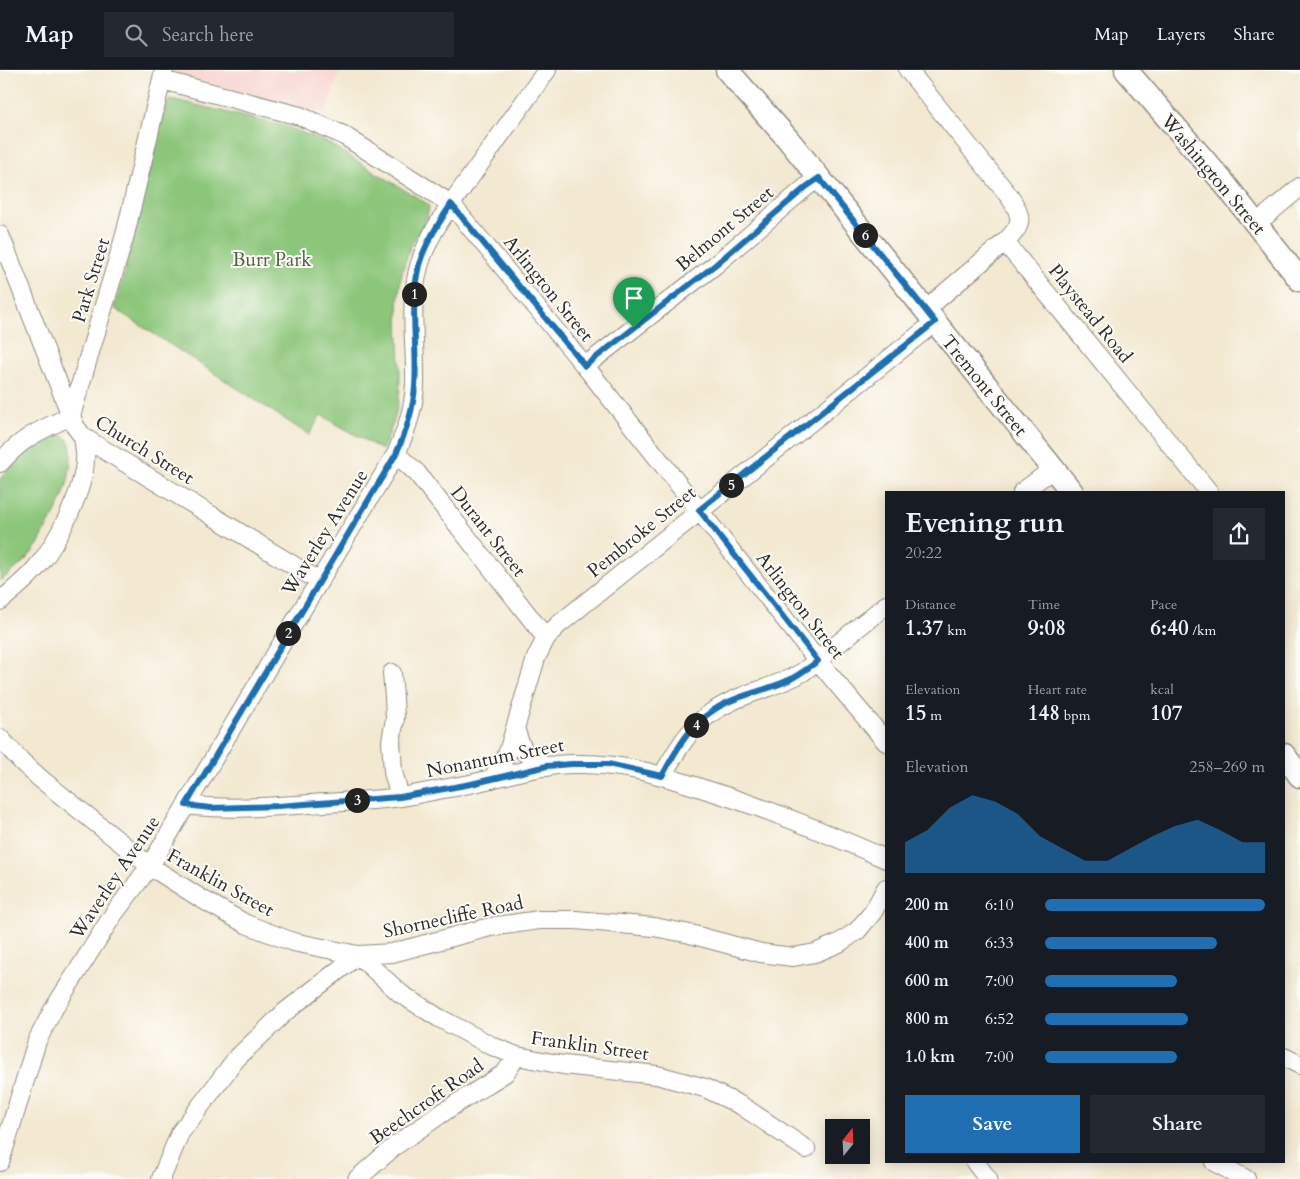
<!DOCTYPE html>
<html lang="en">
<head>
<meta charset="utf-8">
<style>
  :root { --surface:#171b24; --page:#242831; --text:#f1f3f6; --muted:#9ea1a6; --line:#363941; --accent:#1f6fb2 }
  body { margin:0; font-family:Cardo,serif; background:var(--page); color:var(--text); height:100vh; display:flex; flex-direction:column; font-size:19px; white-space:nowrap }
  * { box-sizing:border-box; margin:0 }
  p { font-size:16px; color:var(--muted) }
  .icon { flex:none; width:28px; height:28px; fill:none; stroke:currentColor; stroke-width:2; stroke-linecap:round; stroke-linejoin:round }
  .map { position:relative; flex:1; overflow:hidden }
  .panel { position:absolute; left:885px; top:421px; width:400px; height:672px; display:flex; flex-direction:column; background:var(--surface); border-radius:0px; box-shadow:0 2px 12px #0003 }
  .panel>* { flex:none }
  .needle { width:32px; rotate:18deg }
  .controls { position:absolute; left:825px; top:1049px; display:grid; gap:10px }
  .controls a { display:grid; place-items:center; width:45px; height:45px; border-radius:0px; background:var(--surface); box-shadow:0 2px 12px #0003; font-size:25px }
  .pin { position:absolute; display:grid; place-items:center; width:42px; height:42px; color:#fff; margin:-51px -21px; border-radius:50% 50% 50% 0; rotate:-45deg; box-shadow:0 0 5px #0007 }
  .pin .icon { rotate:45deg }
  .km { position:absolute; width:25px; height:25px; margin:-12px; border-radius:50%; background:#222; color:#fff; font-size:14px; line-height:25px; text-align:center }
  .round { display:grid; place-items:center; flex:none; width:52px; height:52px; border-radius:0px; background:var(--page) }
  .overview { display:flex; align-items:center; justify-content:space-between; height:85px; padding:0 20px }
  h1 { font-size:28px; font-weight:700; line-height:38px }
  .metrics { display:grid; grid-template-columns:repeat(3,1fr); gap:8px; height:85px; padding:5px 20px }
  .metrics div { display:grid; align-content:center }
  .metrics b { font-size:21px; font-weight:700 }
  .metrics small { font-size:14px; font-weight:400 }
  .metrics p { font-size:14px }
  .chart { height:140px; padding:10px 20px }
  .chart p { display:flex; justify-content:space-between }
  .chart svg { width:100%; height:90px; margin-top:5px; fill:var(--accent); opacity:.7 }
  .button { display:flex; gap:10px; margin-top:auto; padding:10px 20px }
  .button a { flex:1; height:58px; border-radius:0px; background:var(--accent); color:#fff; font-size:20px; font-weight:700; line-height:58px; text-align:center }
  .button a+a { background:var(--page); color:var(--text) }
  ul { padding:0 20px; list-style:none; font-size:16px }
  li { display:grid; grid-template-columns:80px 60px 1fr; align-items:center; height:38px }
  li i { height:12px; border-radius:6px; background:var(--accent) }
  header { display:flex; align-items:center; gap:30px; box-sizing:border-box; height:70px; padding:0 25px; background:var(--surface); border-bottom:1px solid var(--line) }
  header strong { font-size:24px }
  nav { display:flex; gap:28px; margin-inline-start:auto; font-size:18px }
  .search { width:350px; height:45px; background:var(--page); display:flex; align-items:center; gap:12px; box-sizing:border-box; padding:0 18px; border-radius:0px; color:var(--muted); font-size:19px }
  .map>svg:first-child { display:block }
  .built { fill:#f7d0cd }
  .green { fill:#8cc67a; stroke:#5c7852 }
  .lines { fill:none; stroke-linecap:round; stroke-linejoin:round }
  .minor-casing { stroke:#8f8a7e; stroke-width:20 }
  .major-casing { stroke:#8f8a7e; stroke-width:25 }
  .minor { stroke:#fff; stroke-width:18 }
  .major { stroke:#fff; stroke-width:22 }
  .route-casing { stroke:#fff; stroke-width:10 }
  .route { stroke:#1f6fb2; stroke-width:6 }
  .labels { text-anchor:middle; stroke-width:4; stroke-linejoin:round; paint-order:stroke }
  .street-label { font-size:19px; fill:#2b2b2b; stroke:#fdfcf7 }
  .park-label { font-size:19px; fill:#4d6147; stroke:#fdfcf7 }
</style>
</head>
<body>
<header>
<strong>Map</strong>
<div class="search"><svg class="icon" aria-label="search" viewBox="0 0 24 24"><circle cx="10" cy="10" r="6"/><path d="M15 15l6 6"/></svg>Search here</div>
<nav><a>Map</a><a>Layers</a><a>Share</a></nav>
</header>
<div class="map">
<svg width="1300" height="1109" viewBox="0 0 1300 1109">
  <rect width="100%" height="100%" fill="#fdfcf7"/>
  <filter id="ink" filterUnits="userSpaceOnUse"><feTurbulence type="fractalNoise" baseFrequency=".02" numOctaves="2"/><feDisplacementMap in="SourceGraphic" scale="10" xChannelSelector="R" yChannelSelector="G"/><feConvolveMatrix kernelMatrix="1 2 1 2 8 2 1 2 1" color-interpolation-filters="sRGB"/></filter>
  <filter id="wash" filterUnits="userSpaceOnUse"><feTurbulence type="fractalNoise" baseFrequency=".0096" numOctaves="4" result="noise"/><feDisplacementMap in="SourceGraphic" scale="20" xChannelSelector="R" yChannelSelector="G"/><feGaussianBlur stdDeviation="1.12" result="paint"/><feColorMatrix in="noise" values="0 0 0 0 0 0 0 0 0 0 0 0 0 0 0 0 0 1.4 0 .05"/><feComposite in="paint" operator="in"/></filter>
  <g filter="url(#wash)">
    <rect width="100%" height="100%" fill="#f3e8d0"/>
    <path class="built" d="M 174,0 L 340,0 L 326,43 L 312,41 L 180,6 L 176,4 Z"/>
    <path class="green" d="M 171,29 L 288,57 L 326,72 L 426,133 L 429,137 C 428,151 416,165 410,178 C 407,186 404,195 402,204 C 393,244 403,285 399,326 C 397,345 390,363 382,380 L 321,345 L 309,365 L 114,238 L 124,205 L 165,37 L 167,32 Z
      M 55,364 C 70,365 72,375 71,389 C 69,417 62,433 47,457 C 43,463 41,471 36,477 C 27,491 13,501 0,511 L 0,409 C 12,391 34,372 55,364 Z"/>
  </g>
  <g filter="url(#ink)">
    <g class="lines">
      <defs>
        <path id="minor" d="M 908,0 L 1009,126 C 1023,147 1024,154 1005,172 L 939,228 L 926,241
          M 162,10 L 300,46 L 343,65 L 451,134 L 585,296 L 818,591 L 886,672
          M 1257,153 L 1300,117
          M 0,165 L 75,356 L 83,367 L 319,511
          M 1005,172 L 1209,422
          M 585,296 L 715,195 L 806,117 L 819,108
          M 396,384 L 417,403 L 546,568
          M 0,393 C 24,366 39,361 71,346 L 125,165 L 164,0
          M 1022,422 L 1053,399
          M 0,531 C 14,520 26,510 37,497 C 57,474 84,420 85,390 C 86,383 84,375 83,367
          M 392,603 L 394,627 L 395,649 L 391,671 L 393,702 L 400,727
          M 516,661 C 523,684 526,686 547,697
          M 0,668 L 22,692 L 42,710 L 150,796 L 200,828 L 246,854 L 293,872 L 358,885 L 401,924 L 439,948 L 492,976 L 517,986 L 563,995 L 657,1005 L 705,1018 L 742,1036 L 806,1079
          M 662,706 C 688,661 700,642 749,624 C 768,617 786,612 803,602 L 886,535
          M 492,709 L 508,682 L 536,588 L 546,568 L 558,555 L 935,252
          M 186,735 C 227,740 269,737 310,734 C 340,732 371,731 401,727 C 421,724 440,719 460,716 C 498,709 536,694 575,694 C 624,693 661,705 707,720 C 769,739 827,763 886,789
          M 1284,987 L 1300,995
          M 0,1092 L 37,971 L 53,940 L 113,845 L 150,796 L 288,563 L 396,384 C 406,361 414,339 415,314 C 416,274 408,232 420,193 C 430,160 454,130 474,102 C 498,68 523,34 547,0
          M 975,1092 L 988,1109
          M 1214,1092 L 1246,1109
          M 161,1109 L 180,1063 L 236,989 L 285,942 L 358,885 L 392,883 L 490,857 L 539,850 L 576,850 L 654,857 L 690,864 L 761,883 L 793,887 L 815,883 L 839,873 L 857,861 L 873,842 L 886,818
          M 357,1109 L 396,1075 L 448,1039 L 505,1003 L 517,986"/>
        <path id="major" d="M 727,0 L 787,68 L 1072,422
          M 1126,0 L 1224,113 L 1300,210
          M 1284,685 L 1300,706"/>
      </defs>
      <use href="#minor" class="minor-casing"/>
      <use href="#major" class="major-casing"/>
      <use href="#minor" class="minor"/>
      <use href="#major" class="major"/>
    </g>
  </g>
  <g class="lines" filter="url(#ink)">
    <defs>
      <path id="route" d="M 819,108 L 935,252 L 699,440 L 818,591 C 808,598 799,605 789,610 C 764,622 734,625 711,642 C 688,657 675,683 662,706 L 608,694 L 572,694 L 547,696 L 471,714 L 400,727 L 278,736 L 210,738 L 186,735 L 396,384 C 406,362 413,341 415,317 C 418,276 409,236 419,195 C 425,173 440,152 451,134 L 585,296 L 715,195 L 806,117 Z"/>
    </defs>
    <use href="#route" class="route-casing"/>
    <use href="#route" class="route"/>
  </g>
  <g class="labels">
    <g class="street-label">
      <text transform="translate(1214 104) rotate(50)" y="7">Washington Street</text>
      <text transform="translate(724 158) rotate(-40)" y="7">Belmont Street</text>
      <text transform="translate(90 210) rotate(-73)" y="7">Park Street</text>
      <text transform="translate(549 218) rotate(51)" y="7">Arlington Street</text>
      <text transform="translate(1091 243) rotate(51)" y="7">Playstead Road</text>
      <text transform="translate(985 315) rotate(51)" y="7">Tremont Street</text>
      <text transform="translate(145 379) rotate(32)" y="7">Church Street</text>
      <text transform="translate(489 461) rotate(52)" y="7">Durant Street</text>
      <text transform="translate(641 461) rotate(-39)" y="7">Pembroke Street</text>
      <text transform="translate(324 462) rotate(-58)" y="7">Waverley Avenue</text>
      <text transform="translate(801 535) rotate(52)" y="7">Arlington Street</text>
      <text transform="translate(495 687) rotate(-11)" y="7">Nonantum Street</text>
      <text transform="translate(114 807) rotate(-56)" y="7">Waverley Avenue</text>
      <text transform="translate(221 812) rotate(29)" y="7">Franklin Street</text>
      <text transform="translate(453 846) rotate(-12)" y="7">Shornecliffe Road</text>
      <text transform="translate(590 975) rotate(8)" y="7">Franklin Street</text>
      <text transform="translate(426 1031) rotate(-35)" y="7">Beechcroft Road</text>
    </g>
    <g class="park-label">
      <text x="272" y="196">Burr Park</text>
    </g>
  </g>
</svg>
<div class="controls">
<a><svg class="needle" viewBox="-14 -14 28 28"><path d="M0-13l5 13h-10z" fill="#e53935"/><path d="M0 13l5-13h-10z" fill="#9ea1a6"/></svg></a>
</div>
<div class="pin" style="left:634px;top:258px;background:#1e9e55"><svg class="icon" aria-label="arrive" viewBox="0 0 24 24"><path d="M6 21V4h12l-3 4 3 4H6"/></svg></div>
<b class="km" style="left:414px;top:224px">1</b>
<b class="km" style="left:288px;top:563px">2</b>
<b class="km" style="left:357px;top:730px">3</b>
<b class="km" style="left:696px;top:655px">4</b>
<b class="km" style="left:731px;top:415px">5</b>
<b class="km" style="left:865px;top:165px">6</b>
<section class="panel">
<div class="overview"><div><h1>Evening run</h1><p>20:22</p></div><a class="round"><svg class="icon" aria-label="share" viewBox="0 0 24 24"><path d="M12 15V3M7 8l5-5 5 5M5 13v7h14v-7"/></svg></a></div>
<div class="metrics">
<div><p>Distance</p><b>1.37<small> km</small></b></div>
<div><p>Time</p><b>9:08</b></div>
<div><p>Pace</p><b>6:40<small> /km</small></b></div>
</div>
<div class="metrics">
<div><p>Elevation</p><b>15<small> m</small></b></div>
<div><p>Heart rate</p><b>148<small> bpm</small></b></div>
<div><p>kcal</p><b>107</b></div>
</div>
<div class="chart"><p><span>Elevation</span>258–269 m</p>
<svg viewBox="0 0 160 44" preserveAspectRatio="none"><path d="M0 44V29L10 23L20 12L30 6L40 9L50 15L60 26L70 32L80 38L90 38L100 32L110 26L120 21L130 18L140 23L150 29L160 29V44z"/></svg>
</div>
<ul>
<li><b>200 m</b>6:10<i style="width:100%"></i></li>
<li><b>400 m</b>6:33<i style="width:78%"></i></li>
<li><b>600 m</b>7:00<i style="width:60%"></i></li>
<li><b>800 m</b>6:52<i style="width:65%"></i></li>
<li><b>1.0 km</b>7:00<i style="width:60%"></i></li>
</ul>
<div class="button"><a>Save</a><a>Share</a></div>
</section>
</div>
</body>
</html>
